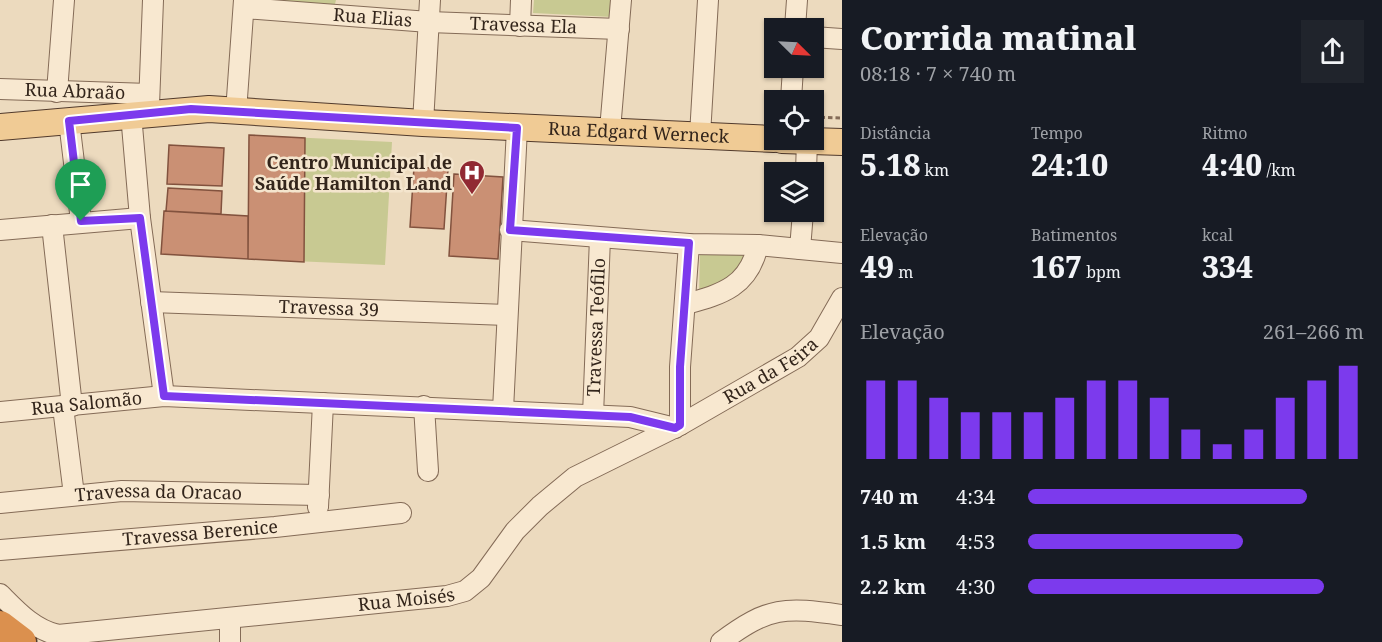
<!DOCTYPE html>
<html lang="pt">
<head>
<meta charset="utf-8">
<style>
  :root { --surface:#171b24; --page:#20242c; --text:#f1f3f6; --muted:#9ea1a6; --accent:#7c3aed }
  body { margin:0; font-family:"Noto Serif",serif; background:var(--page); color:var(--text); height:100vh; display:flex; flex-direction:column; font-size:22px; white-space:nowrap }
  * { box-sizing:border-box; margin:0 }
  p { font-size:20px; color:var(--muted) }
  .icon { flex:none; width:33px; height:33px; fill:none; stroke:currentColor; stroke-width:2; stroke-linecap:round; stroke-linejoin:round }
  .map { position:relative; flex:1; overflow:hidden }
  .side { display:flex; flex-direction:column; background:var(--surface); width:540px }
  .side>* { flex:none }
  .needle { width:39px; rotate:114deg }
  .fabs { position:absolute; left:764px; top:18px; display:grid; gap:12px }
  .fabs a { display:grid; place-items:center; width:60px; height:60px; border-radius:0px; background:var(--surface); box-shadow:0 2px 4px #0004; font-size:30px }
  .pin { position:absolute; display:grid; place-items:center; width:51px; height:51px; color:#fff; margin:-62px -26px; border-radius:50% 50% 50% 0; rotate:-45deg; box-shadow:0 0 6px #0007 }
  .pin .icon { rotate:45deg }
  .round { display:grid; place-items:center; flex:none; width:63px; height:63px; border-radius:0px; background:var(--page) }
  .headline { display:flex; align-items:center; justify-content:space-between; height:102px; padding:0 18px }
  h1 { font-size:33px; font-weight:800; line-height:45px }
  .metrics { display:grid; grid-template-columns:repeat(3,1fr); gap:9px; height:102px; padding:6px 18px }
  .metrics div { display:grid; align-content:center }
  .metrics b { font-size:30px; font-weight:800 }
  .metrics small { font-size:16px; font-weight:400 }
  .metrics p { font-size:16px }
  .chart { height:168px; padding:12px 18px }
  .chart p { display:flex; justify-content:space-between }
  .chart svg { width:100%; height:108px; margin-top:6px; stroke:var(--accent); stroke-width:6 }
  ul { padding:0 18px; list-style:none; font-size:20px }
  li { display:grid; grid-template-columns:96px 72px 1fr; align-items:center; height:45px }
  li i { height:15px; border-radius:8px; background:var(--accent) }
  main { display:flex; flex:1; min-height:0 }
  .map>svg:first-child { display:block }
  .green { fill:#c8c992 }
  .building { fill:#ca9074; stroke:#82523e; stroke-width:1.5 }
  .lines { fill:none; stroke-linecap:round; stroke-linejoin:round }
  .minor-casing { stroke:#846b57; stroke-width:22 }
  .major-casing { stroke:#513a2c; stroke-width:28 }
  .highway-casing { stroke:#513a2c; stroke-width:33 }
  .path { stroke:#846b57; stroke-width:3; stroke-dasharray:4.5 3; stroke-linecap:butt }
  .minor { stroke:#f8e8d0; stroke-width:20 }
  .major { stroke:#f0cb95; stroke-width:26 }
  .highway { stroke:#db904e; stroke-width:30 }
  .route-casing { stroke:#fff; stroke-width:12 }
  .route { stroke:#7c3aed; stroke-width:8 }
  .labels { text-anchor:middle; stroke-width:5; stroke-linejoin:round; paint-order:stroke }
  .street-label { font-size:18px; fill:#33251b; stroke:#f4e5cd }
  .poi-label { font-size:18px; font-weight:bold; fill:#33251b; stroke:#f4e5cd; text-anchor:end }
</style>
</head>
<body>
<main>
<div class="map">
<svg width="842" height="642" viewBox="0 0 842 642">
  <rect width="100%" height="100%" fill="#ecdabe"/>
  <path class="green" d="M 254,0 L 336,0 L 335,4 L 254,4 Z
    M 534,0 L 614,0 L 613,17 L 533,13 Z
    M 249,135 L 392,142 L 385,265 L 248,259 Z
    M 700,249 L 750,253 L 735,278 L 699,296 Z"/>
  <path class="building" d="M 249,135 L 305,138 L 304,262 L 248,259 Z
    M 169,145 L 224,148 L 222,186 L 167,184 Z
    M 414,167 L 448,169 L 444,229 L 410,227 Z
    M 454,174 L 503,177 L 498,259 L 449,256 Z
    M 168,188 L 222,191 L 221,214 L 166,211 Z
    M 164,211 L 248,216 L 248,259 L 161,254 Z"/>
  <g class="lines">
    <defs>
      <g id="minor">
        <path id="s1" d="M 244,8 L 429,22 L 619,29"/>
        <path d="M 520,26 L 521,0"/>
        <path d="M 795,28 L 797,0"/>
        <path d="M 813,37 L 842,39"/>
        <path id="s2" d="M 0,89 L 149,94"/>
        <path d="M 57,92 L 64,0"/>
        <path d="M 791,100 L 793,68"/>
        <path d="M 149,105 L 153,0"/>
        <path d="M 236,112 L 244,0"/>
        <path d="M 131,114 L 140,218 L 164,396"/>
        <path d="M 69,121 L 81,221"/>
        <path d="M 423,123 L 430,0"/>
        <path d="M 610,130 L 621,0"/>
        <path d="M 700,135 L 708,0"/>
        <path d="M 806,172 L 807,140"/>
        <path d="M 52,225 L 72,406"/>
        <path d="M 0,230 L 140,218"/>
        <path d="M 510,230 L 689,244 L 758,245 L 842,253"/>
        <path d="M 800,249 L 803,212"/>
        <path id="s3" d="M 151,302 L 507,315"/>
        <path d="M 686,304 C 723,294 749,286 758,245"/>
        <path d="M 424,406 L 428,471"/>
        <path d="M 63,407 L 74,495"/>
        <path d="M 503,410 L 517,128"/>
        <path id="s4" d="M 0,412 L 164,396 L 630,417 L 675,428"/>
        <path id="s5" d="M 593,415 L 600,238"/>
        <path d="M 680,425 L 680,367 L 689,244"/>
        <path id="s6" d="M 0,503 L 122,491 L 319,495"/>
        <path d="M 318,507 L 323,403"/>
        <path id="s7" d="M 0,550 L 275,527 L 401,513"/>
        <path id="s8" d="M 0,594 C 17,611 33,629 58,635 L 447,596 L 465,591 L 481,578 L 515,531 L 540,506 L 575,477 L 680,425 L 798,357 L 819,338 L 842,298"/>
        <path d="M 230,620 L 230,642"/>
        <path d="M 721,642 C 769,606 785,607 842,615"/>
      </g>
      <g id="major">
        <path id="s9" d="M 0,127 L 209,109 L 423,123 L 774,139"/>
        <path d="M 782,140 L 842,142"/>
      </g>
      <path id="highway" d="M 0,626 L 21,642"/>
    </defs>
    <use href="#minor" class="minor-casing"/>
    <use href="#major" class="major-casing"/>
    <use href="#highway" class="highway-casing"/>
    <path class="path" d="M 813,117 L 842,118"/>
    <use href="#minor" class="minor"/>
    <use href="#major" class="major"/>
    <use href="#highway" class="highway"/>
  </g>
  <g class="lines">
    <defs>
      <path id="route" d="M 191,109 L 517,128 L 510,230 L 689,243 L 680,367 L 680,425 L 675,428 L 630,417 L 164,396 L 140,218 L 81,221 L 69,121 Z"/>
    </defs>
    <use href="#route" class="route-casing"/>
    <use href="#route" class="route"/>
  </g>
  <defs>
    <symbol id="hospital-pin" viewBox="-11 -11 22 30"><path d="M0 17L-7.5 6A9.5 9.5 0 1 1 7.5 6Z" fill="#912933" stroke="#f4e5cd"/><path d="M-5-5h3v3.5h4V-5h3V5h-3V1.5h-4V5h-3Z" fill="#fff"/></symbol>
  </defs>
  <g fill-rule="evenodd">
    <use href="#hospital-pin" x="457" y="158" width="30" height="40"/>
  </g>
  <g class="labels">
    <g class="street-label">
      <text dy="6" stroke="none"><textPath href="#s1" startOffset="129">Rua Elias</textPath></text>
      <text dy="6" stroke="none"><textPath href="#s1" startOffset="280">Travessa Ela</textPath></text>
      <text dy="6" stroke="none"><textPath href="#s2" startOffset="75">Rua Abraão</textPath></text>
      <text dy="6" stroke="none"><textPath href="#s9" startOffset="640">Rua Edgard Werneck</textPath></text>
      <text dy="6" stroke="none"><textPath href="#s3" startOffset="178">Travessa 39</textPath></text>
      <text dy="6" stroke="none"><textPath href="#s5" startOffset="88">Travessa Teófilo</textPath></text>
      <text dy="6" stroke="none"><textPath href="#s8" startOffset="864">Rua da Feira</textPath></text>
      <text dy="6" stroke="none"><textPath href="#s4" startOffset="87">Rua Salomão</textPath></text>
      <text dy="6" stroke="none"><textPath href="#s6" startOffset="159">Travessa da Oracao</textPath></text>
      <text dy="6" stroke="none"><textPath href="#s7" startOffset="201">Travessa Berenice</textPath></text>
      <text dy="6" stroke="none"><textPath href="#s8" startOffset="422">Rua Moisés</textPath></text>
    </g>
    <g class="poi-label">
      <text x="452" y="169">Centro Municipal de<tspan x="452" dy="21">Saúde Hamilton Land</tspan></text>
    </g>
  </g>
</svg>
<div class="fabs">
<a><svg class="needle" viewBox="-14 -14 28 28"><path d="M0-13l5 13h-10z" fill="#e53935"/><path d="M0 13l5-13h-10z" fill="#9ea1a6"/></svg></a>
<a><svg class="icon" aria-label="locate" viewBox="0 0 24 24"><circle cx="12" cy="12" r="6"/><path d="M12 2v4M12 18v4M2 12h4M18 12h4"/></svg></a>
<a><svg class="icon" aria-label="layers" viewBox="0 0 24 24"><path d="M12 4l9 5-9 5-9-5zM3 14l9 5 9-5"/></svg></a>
</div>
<div class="pin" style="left:81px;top:221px;background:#1e9e55"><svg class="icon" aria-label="arrive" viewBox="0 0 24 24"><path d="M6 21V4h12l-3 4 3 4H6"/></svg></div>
</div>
<section class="side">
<div class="headline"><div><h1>Corrida matinal</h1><p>08:18 · 7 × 740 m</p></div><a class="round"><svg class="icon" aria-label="share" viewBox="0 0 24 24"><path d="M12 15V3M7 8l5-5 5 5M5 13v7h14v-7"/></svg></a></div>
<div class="metrics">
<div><p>Distância</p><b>5.18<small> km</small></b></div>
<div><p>Tempo</p><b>24:10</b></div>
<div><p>Ritmo</p><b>4:40<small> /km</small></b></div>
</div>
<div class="metrics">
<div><p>Elevação</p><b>49<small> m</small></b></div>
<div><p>Batimentos</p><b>167<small> bpm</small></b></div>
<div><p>kcal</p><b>334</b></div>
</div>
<div class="chart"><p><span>Elevação</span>261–266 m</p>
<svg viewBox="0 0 160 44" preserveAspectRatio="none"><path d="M5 44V12M15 44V12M25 44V19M35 44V25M45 44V25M55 44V25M65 44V19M75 44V12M85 44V12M95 44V19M105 44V32M115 44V38M125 44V32M135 44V19M145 44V12M155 44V6"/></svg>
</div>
<ul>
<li><b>740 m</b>4:34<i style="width:83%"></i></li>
<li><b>1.5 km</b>4:53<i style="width:64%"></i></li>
<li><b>2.2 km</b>4:30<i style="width:88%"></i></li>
</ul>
</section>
</main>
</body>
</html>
